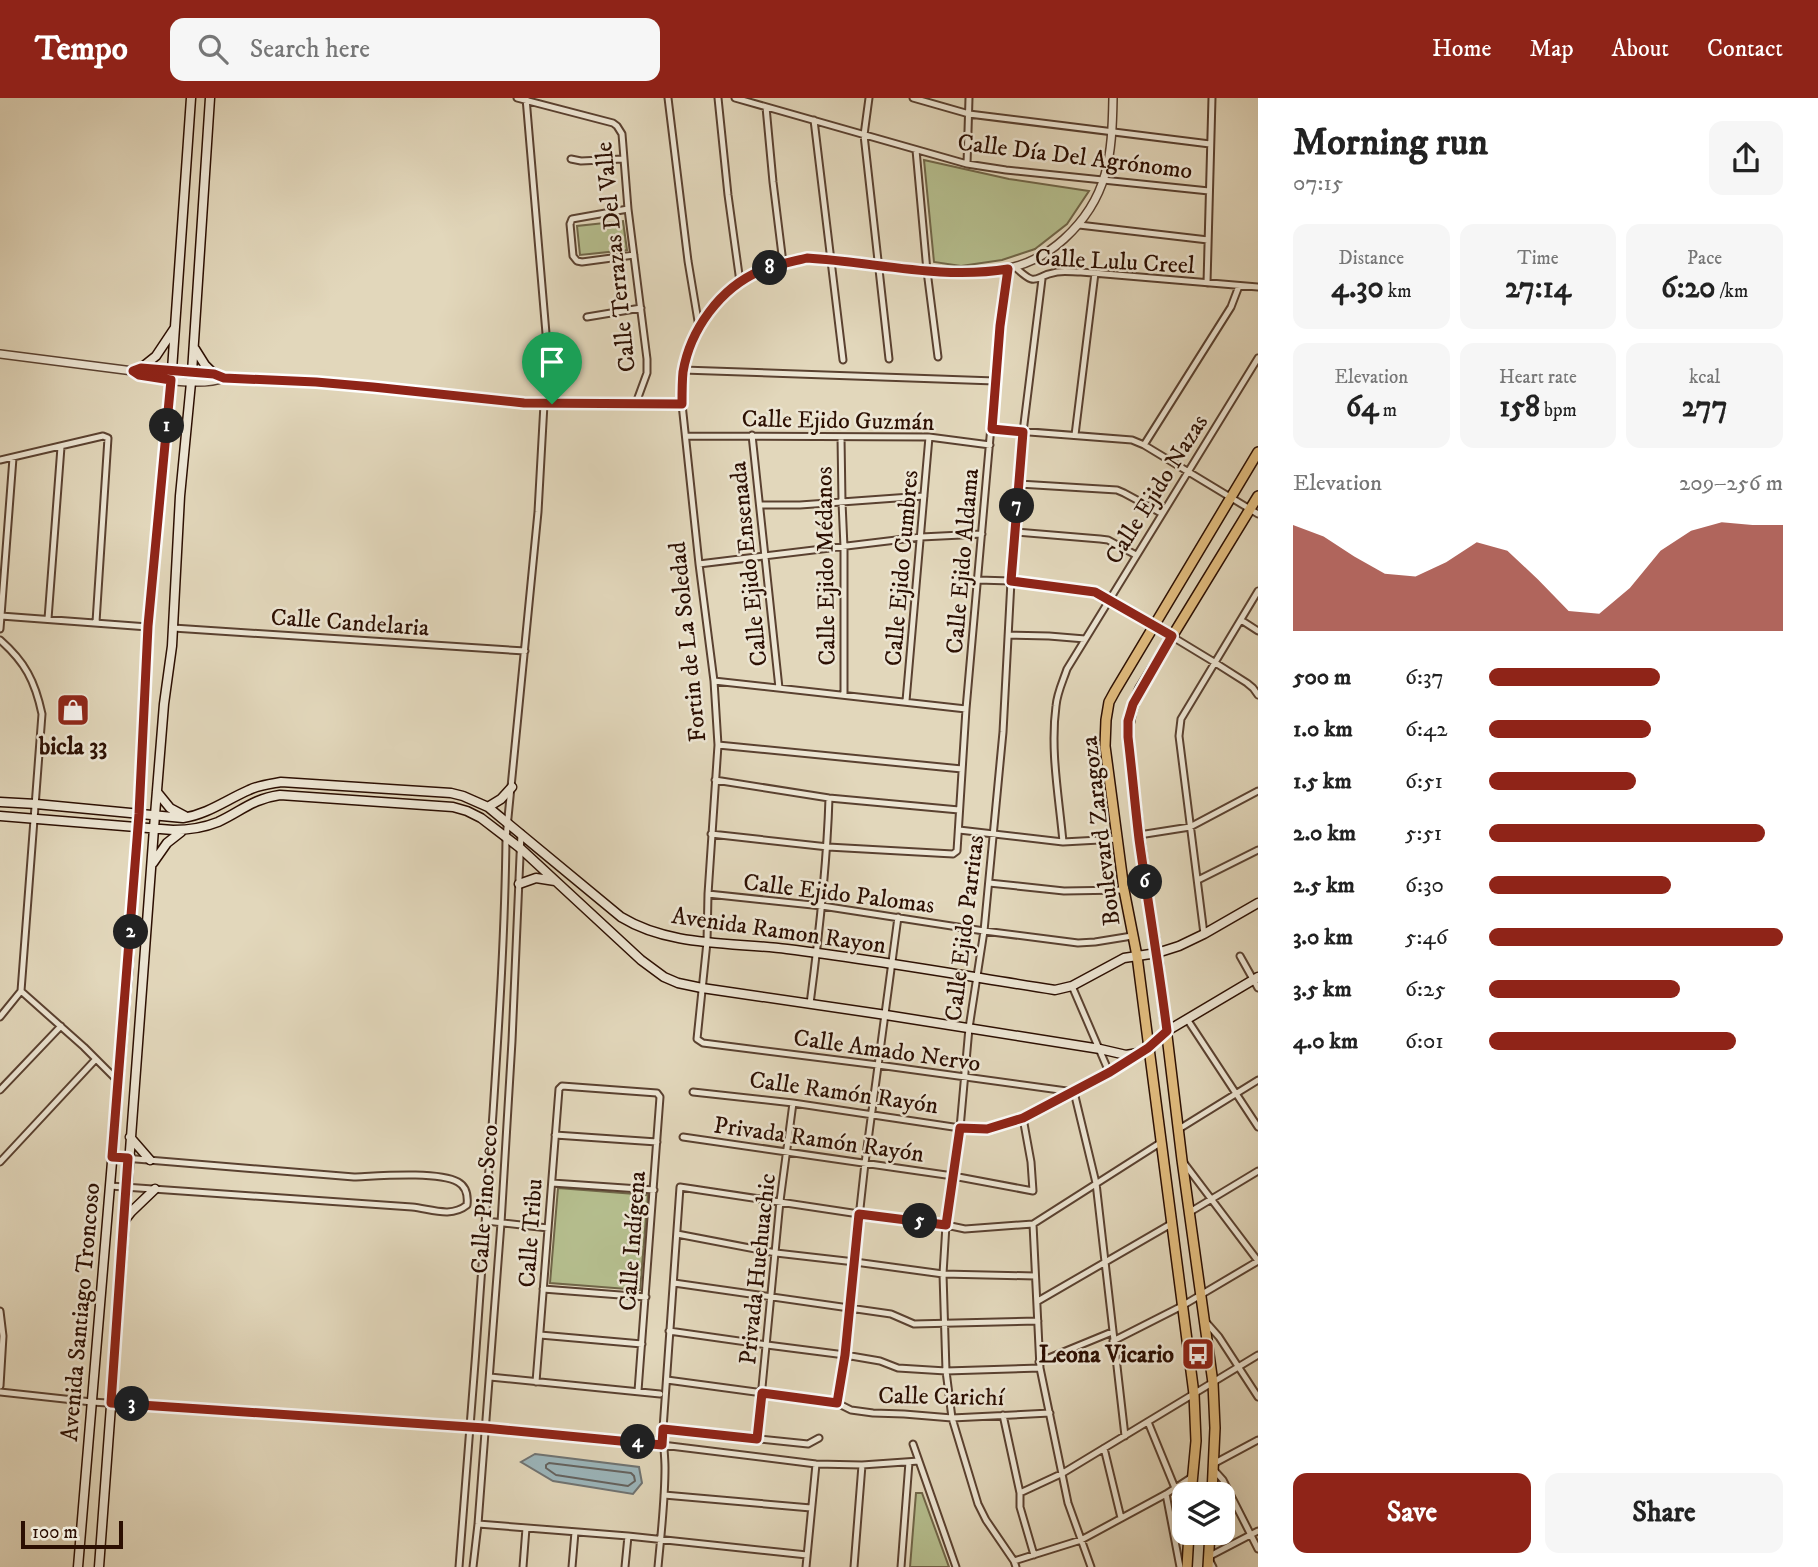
<!DOCTYPE html>
<html lang="en">
<head>
<meta charset="utf-8">
<style>
  :root { --surface:#fff; --page:#f6f6f6; --text:#222; --muted:#767676; --accent:#8f2418 }
  body { margin:0; font-family:"IM FELL DW Pica",serif; background:var(--page); color:var(--text); height:100vh; display:flex; flex-direction:column; font-size:26px; white-space:nowrap }
  * { box-sizing:border-box; margin:0 }
  p { font-size:23px; color:var(--muted) }
  .icon { flex:none; width:38px; height:38px; fill:none; stroke:currentColor; stroke-width:2; stroke-linecap:round; stroke-linejoin:round }
  .map { position:relative; flex:1; overflow:hidden }
  .drawer { display:flex; flex-direction:column; background:var(--surface); width:560px }
  .drawer>* { flex:none }
  .buttons { position:absolute; left:1172px; top:1384px; display:grid; gap:14px }
  .buttons a { display:grid; place-items:center; width:63px; height:63px; border-radius:14px; background:var(--surface); box-shadow:0 7px 28px #0002; font-size:35px }
  .scale { position:absolute; left:21px; bottom:18px; width:102px; box-sizing:border-box; padding-left:7px; border:4px solid #2c0f02; border-top:0; font-size:19px; line-height:24px; white-space:nowrap; color:#2c0f02; -webkit-text-stroke:5px #ece5d3; paint-order:stroke }
  .pin { position:absolute; display:grid; place-items:center; width:60px; height:60px; color:#fff; margin:-72px -30px; border-radius:50% 50% 50% 0; rotate:-45deg; box-shadow:0 0 7px #0007 }
  .pin .icon { rotate:45deg }
  .km { position:absolute; width:35px; height:35px; margin:-18px; border-radius:50%; background:#222; color:#fff; font-size:19px; line-height:35px; text-align:center }
  .round { display:grid; place-items:center; flex:none; width:74px; height:74px; border-radius:14px; background:var(--page) }
  .summary { display:flex; align-items:center; justify-content:space-between; height:119px; padding:0 35px }
  h1 { font-size:38px; font-weight:700; line-height:52px }
  .figures { display:grid; grid-template-columns:repeat(3,1fr); gap:10px; height:119px; padding:7px 35px }
  .figures div { display:grid; align-content:center; border-radius:14px; background:var(--page); text-align:center }
  .figures b { font-size:30px; font-weight:700 }
  .figures small { font-size:19px; font-weight:400 }
  .figures p { font-size:19px }
  .chart { height:196px; padding:14px 35px }
  .chart p { display:flex; justify-content:space-between }
  .chart svg { width:100%; height:126px; margin-top:7px; fill:var(--accent); opacity:.7 }
  .button { display:flex; gap:14px; margin-top:auto; padding:14px 35px }
  .button a { flex:1; height:80px; border-radius:14px; background:var(--accent); color:#fff; font-size:28px; font-weight:700; line-height:80px; text-align:center }
  .button a+a { background:var(--page); color:var(--text) }
  ul { padding:0 35px; list-style:none; font-size:23px }
  li { display:grid; grid-template-columns:112px 84px 1fr; align-items:center; height:52px }
  li i { height:18px; border-radius:9px; background:var(--accent) }
  header { display:flex; align-items:center; gap:42px; box-sizing:border-box; height:98px; padding:0 35px; background:var(--accent); color:#fff }
  header strong { font-size:33px }
  nav { display:flex; gap:38px; margin-inline-start:auto; font-size:24px }
  .search { width:490px; height:63px; background:var(--page); display:flex; align-items:center; gap:18px; box-sizing:border-box; padding:0 24px; border-radius:14px; color:var(--muted); font-size:26px }
  main { display:flex; flex:1; min-height:0 }
  .map>svg:first-child { display:block }
  .green { fill:#b5be8e; stroke:#706648; stroke-width:2 }
  .water { fill:#9bb6bc; stroke:#6f7372; stroke-width:2 }
  .lines { fill:none; stroke-linecap:round; stroke-linejoin:round }
  .shore { stroke:#64625f; stroke-width:2 }
  .minor-casing { stroke:#5a4130; stroke-width:9 }
  .tertiary-casing { stroke:#5a4130; stroke-width:10 }
  .secondary-casing { stroke:#2c0f02; stroke-width:11 }
  .primary-casing { stroke:#2c0f02; stroke-width:12 }
  .minor { stroke:#ece5d3; stroke-width:5 }
  .tertiary { stroke:#ece5d3; stroke-width:7 }
  .secondary { stroke:#ece5d3; stroke-width:8 }
  .primary { stroke:#e1bc7e; stroke-width:9 }
  .route-casing { stroke:#fff; stroke-width:14 }
  .route { stroke:#8f2418; stroke-width:9 }
  .labels { text-anchor:middle; stroke-width:5; stroke-linejoin:round; paint-order:stroke }
  .street-label { font-size:24px; fill:#2c0f02; stroke:#ece5d3 }
  .poi-label { font-size:24px; font-weight:bold; fill:#2c0f02; stroke:#ece5d3 }
</style>
</head>
<body>
<header>
<strong>Tempo</strong>
<div class="search"><svg class="icon" aria-label="search" viewBox="0 0 24 24"><circle cx="10" cy="10" r="6"/><path d="M15 15l6 6"/></svg>Search here</div>
<nav><a>Home</a><a>Map</a><a>About</a><a>Contact</a></nav>
</header>
<main>
<div class="map">
<svg width="1258" height="1469" viewBox="0 0 1258 1469">
  <rect width="100%" height="100%" fill="#e2d7bb"/>
  <filter id="stains"><feTurbulence type="fractalNoise" baseFrequency=".00286" numOctaves="4"/><feColorMatrix values="0 0 0 0 .2 0 0 0 0 .09 0 0 0 0 .02 0 0 0 .5 -.17"/></filter>
  <radialGradient id="worn" r=".72"><stop offset=".6" stop-color="#630" stop-opacity="0"/><stop offset="1" stop-color="#630" stop-opacity=".3"/></radialGradient>
  <path class="green" d="M 924,62 L 1009,81 L 1089,93 L 1067,126 L 1035,151 L 1002,162 L 961,168 L 934,164 Z
    M 623,123 L 627,152 L 580,157 L 577,128 Z
    M 558,1090 L 648,1097 L 640,1192 L 550,1185 Z
    M 916,1395 L 922,1395 L 949,1469 L 910,1469 Z"/>
  <path class="water" d="M 535,1356 L 639,1369 L 642,1385 L 633,1396 L 553,1383 L 521,1364 Z"/>
  <g class="lines">
    <path class="shore" d="M 549,1365 L 631,1375 L 634,1378 L 635,1383 L 628,1388 L 556,1377 L 546,1370 L 546,1367 Z"/>
    <defs>
      <path id="minor" d="M 517,0 L 613,25 L 617,28 L 622,36 L 628,111 L 647,261 L 647,275 L 636,305
        M 526,0 L 552,306
        M 668,0 L 688,163 L 699,229
        M 718,0 L 728,97 L 740,184
        M 735,0 L 967,66 L 1006,72 L 1209,93
        M 869,0 L 864,37 L 889,261
        M 913,0 L 969,16 L 1210,46
        M 766,9 L 773,84 L 783,165
        M 814,22 L 843,262
        M 916,52 L 927,173 L 938,259
        M 571,61 L 581,63 L 623,61
        M 967,66 L 969,0
        M 628,111 L 572,121 L 570,126 L 573,158 L 577,163 L 582,164 L 634,157
        M 1079,127 L 1208,142
        M 1015,169 C 1039,191 1032,178 1057,174 C 1064,173 1073,174 1081,174 L 1258,189
        M 1207,185 L 1212,0
        M 587,219 L 641,210
        M 683,272 L 995,283
        M 682,306 L 699,466 L 714,583 L 718,647 L 708,796 L 707,844 L 697,941 L 703,945 L 878,967 L 1074,994 L 1096,1085 L 1125,1338
        M 992,331 L 1132,342 L 1144,347 L 1258,416
        M 752,337 L 779,590
        M 1075,337 L 1095,175
        M 686,338 L 929,339 L 990,347
        M 841,339 L 842,404 L 844,449 L 844,596
        M 1144,347 L 1231,209 L 1239,188
        M 0,362 L 103,338 L 108,340 L 96,524
        M 1019,386 L 1117,392 L 1124,395 L 1161,415
        M 760,407 L 800,407 L 924,398
        M 1016,434 L 1100,441 L 1108,442 L 1136,457
        M 699,466 L 921,439 L 982,436
        M 978,482 L 1011,483 L 1095,494 L 1153,527 L 1214,564 L 1247,585 L 1253,590 L 1258,597
        M 1,518 L 148,529
        M 48,521 L 61,349
        M 1241,522 L 1258,533
        M 173,530 L 525,553
        M 0,531 L 13,360
        M 1008,537 L 1049,538 L 1085,541
        M 0,542 C 25,564 35,583 42,616 L 21,893 L 0,919
        M 714,583 L 966,611
        M 906,603 L 929,339
        M 718,647 L 962,671
        M 715,682 L 829,700 L 959,712
        M 959,732 L 1063,744 L 1118,741
        M 711,736 L 828,749 L 953,756 L 957,753 L 966,611 L 995,283 L 1000,228 L 1008,171
        M 1139,737 L 1190,729 L 1258,693
        M 1063,744 C 1059,699 1050,653 1056,608 C 1057,595 1063,583 1067,571 L 1258,260
        M 1198,782 L 1258,752
        M 989,785 L 1064,793 L 1124,792
        M 708,796 L 822,808 L 984,833 L 1078,845 L 1095,844 L 1132,838
        M 1204,836 L 1179,638 L 1181,621 L 1258,493
        M 1240,858 L 1258,890
        M 1072,888 L 1109,974
        M 21,893 L 84,949 L 119,984
        M 810,906 C 819,837 827,769 829,700
        M 1187,921 L 1258,1029
        M 0,992 L 61,928
        M 693,994 L 793,1005 L 960,1030 L 987,1031 L 1004,1027 L 1023,1020 L 1074,994 L 1135,958
        M 1179,1031 L 1258,982
        M 555,1037 L 657,1044
        M 683,1039 L 953,1078 L 1033,1093 L 1031,1064 L 1023,1020
        M 0,1064 L 95,962
        M 1184,1065 L 1258,1163
        M 552,1085 L 654,1092
        M 110,1088 L 412,1109 C 431,1111 451,1120 467,1107 C 468,1098 467,1089 458,1084 C 438,1073 378,1078 354,1079 L 112,1059
        M 1190,1114 L 1258,1073
        M 486,1123 L 548,1130
        M 1033,1126 L 1040,1270 L 1068,1405 L 1091,1469
        M 677,1136 L 776,1155 L 855,1164 L 943,1176 L 1035,1178
        M 674,1185 L 891,1216 L 914,1226 L 1038,1223
        M 543,1191 L 646,1199
        M 1038,1203 L 1171,1126
        M 0,1213 L 3,1238 L 0,1288
        M 1205,1223 L 1219,1239 L 1258,1299
        M 669,1233 L 767,1247 L 845,1257 L 880,1263 L 898,1270 L 946,1273 L 1040,1270
        M 540,1237 L 642,1246
        M 1113,1243 L 1182,1208 L 1258,1163
        M 1039,1264 L 1112,1234
        M 490,1279 L 660,1296
        M 667,1282 L 837,1305 L 851,1312 L 873,1315 L 904,1316 L 952,1320 L 1050,1315
        M 536,1284 L 559,991 L 562,988 L 657,995 L 660,999 L 638,1293
        M 0,1294 L 92,1304 L 485,1330 L 662,1347 L 816,1366 L 862,1367 L 919,1363
        M 837,1305 L 845,1257 L 849,1210 L 865,1065 L 898,819
        M 1003,1317 L 1020,1395 L 1020,1409 L 1034,1457
        M 1148,1324 L 1175,1390
        M 663,1331 L 808,1346 L 819,1340
        M 757,1341 L 780,1103 L 793,1005
        M 913,1346 L 956,1469
        M 1104,1350 L 1121,1420
        M 1215,1365 L 1258,1342
        M 1214,1372 L 1223,1382 L 1258,1451
        M 1020,1395 L 1063,1375 L 1258,1257
        M 1166,1396 L 1180,1469
        M 664,1397 L 811,1410
        M 478,1426 L 628,1438 L 807,1457
        M 1014,1463 L 1081,1442 L 1166,1396 L 1192,1379
        M 459,1469 C 471,1318 483,1166 493,1015 C 499,923 505,832 506,740 L 538,414 L 544,306
        M 473,1469 L 478,1426 L 501,1125 L 512,943 L 521,735
        M 523,1469 L 526,1430
        M 572,1469 L 575,1434
        M 625,1469 L 628,1438
        M 658,1469 C 661,1436 665,1403 665,1370 C 665,1357 663,1345 663,1331 L 680,1089 L 859,1116 L 946,1127 L 965,1131 L 1033,1126 L 1160,1045
        M 806,1469 L 816,1366
        M 854,1469 L 862,1367
        M 901,1469 L 909,1364
        M 1016,1469 L 1014,1463 L 986,1422 L 978,1406 L 952,1320 L 946,1273 L 943,1176 L 946,1127 L 960,1030 L 969,930 L 984,833 L 1003,634 L 1011,483 L 1023,334 L 1042,181
        M 1213,1469 L 1208,1459 L 1258,1433"/>
      <path id="tertiary" d="M 0,256 L 133,273 C 148,283 206,288 223,280
        M 133,273 L 141,270 L 214,276 L 224,280 L 316,284 L 524,305 L 682,306 C 682,268 688,243 711,212 C 734,183 770,163 807,161 C 828,159 850,164 871,167 C 895,171 920,173 945,174 C 992,175 1028,174 1064,141 C 1109,100 1112,57 1113,0"/>
      <path id="secondary" d="M 195,251 L 205,267 L 214,276
        M 141,270 L 156,258 L 174,231
        M 157,694 L 170,710 L 185,718
        M 0,704 L 36,706 L 183,720 C 208,716 226,702 249,692 C 259,687 270,686 281,684 L 451,695 L 463,698 L 488,709 L 621,819 C 670,849 732,844 787,851 C 877,862 966,878 1055,892 L 1072,888 L 1124,860 L 1157,855 L 1179,848 L 1204,836 L 1258,805
        M 488,709 L 501,701 L 512,689
        M 0,718 L 173,732 C 189,732 203,730 218,724 C 242,713 252,701 280,697 L 453,709 L 467,713 L 481,720 L 520,750 L 641,862 L 664,879 L 678,885 L 702,890 L 886,917 L 1100,951 L 1126,957 L 1138,955 L 1148,950 L 1167,933 L 1258,879
        M 153,765 L 167,745 L 181,734
        M 519,786 L 536,780 L 555,783
        M 130,1039 L 150,1062
        M 124,1123 L 131,1114 L 155,1091
        M 78,1469 L 128,873 L 139,709 L 148,529 L 172,272 L 191,0
        M 99,1469 L 155,717 L 164,606 L 172,548 L 180,398 L 192,274 L 210,0"/>
      <path id="primary" d="M 1191,1396 L 1196,1343 L 1194,1296 L 1137,858 L 1124,792 L 1105,648 L 1106,622 L 1109,604 L 1115,593 L 1258,354
        M 1212,1396 L 1215,1330 L 1213,1285 L 1182,1062 L 1157,855 L 1151,821 L 1139,737 L 1128,639 C 1128,621 1132,607 1140,591 L 1258,398
        M 1187,1469 L 1189,1435
        M 1208,1469 L 1210,1435"/>
    </defs>
    <use href="#minor" class="minor-casing"/>
    <use href="#tertiary" class="tertiary-casing"/>
    <use href="#secondary" class="secondary-casing"/>
    <use href="#primary" class="primary-casing"/>
    <use href="#minor" class="minor"/>
    <use href="#tertiary" class="tertiary"/>
    <use href="#secondary" class="secondary"/>
    <use href="#primary" class="primary"/>
  </g>
  <g class="lines">
    <defs>
      <path id="route" d="M 807,160 C 874,164 941,182 1008,171 L 1000,228 L 992,331 L 1023,334 L 1011,483 L 1095,494 L 1172,538 L 1133,606 L 1128,623 L 1128,639 C 1132,673 1135,707 1139,741 C 1148,805 1159,869 1167,933 L 1148,950 L 1110,974 L 1023,1020 L 987,1031 L 960,1030 L 946,1127 L 859,1116 L 845,1257 L 837,1305 L 762,1295 L 757,1341 L 663,1331 L 662,1347 L 485,1330 L 111,1305 L 128,1060 L 112,1059 L 139,716 L 148,528 L 171,282 L 139,277 L 133,273 L 141,270 L 214,276 L 224,280 L 316,284 L 373,289 L 524,305 L 682,306 C 682,295 682,284 683,274 C 690,232 720,190 760,173 C 775,167 791,164 807,160 Z"/>
    </defs>
    <use href="#route" class="route-casing"/>
    <use href="#route" class="route"/>
  </g>
  <defs>
    <symbol id="shop-square" viewBox="-11 -11 22 22"><rect x="-9" y="-9" width="18" height="18" rx="4" fill="#8f2418" stroke="#ece5d3"/><path d="M-5-2.5h2.3a2.7 3.5 0 0 1 5.4 0H5L5.5 6h-11ZM-1.5-2.5h3a1.5 2.3 0 0 0-3 0Z" fill="#fff"/></symbol>
    <symbol id="bus-square" viewBox="-11 -11 22 22"><rect x="-9" y="-9" width="18" height="18" rx="4" fill="#8f2418" stroke="#ece5d3"/><path d="M-5-6H5V4H4V6H2V4H-2V6H-4V4H-5ZM-3.5-4V0h7V-4ZM-3.5 1.2v1.5H-2V1.2ZM2 1.2v1.5H3.5V1.2Z" fill="#fff"/></symbol>
  </defs>
  <g fill-rule="evenodd">
    <use href="#shop-square" x="54" y="593" width="38" height="38"/>
    <use href="#bus-square" x="1179" y="1237" width="38" height="38"/>
  </g>
  <g class="labels">
    <g class="street-label">
      <text transform="translate(1075 58) rotate(7)" y="8">Calle Día Del Agrónomo</text>
      <text transform="translate(615 159) rotate(-96)" y="8">Calle Terrazas Del Valle</text>
      <text transform="translate(1115 163) rotate(3)" y="8">Calle Lulu Creel</text>
      <text transform="translate(838 322) rotate(1)" y="8">Calle Ejido Guzmán</text>
      <text transform="translate(1156 391) rotate(-58)" y="8">Calle Ejido Nazas</text>
      <text transform="translate(962 463) rotate(-85)" y="8">Calle Ejido Aldama</text>
      <text transform="translate(748 466) rotate(-96)" y="8">Calle Ejido Ensenada</text>
      <text transform="translate(825 468) rotate(-91)" y="8">Calle Ejido Médanos</text>
      <text transform="translate(901 470) rotate(-85)" y="8">Calle Ejido Cumbres</text>
      <text transform="translate(350 524) rotate(4)" y="8">Calle Candelaria</text>
      <text transform="translate(687 544) rotate(-96)" y="8">Fortin de La Soledad</text>
      <text transform="translate(1100 733) rotate(-97)" y="8">Boulevard Zaragoza</text>
      <text transform="translate(839 795) rotate(7)" y="8">Calle Ejido Palomas</text>
      <text transform="translate(964 830) rotate(-83)" y="8">Calle Ejido Parritas</text>
      <text transform="translate(779 832) rotate(8)" y="8">Avenida Ramon Rayon</text>
      <text transform="translate(887 952) rotate(8)" y="8">Calle Amado Nervo</text>
      <text transform="translate(844 994) rotate(8)" y="8">Calle Ramón Rayón</text>
      <text transform="translate(819 1041) rotate(8)" y="8">Privada Ramón Rayón</text>
      <text transform="translate(484 1101) rotate(-86)" y="8">Calle Pino Seco</text>
      <text transform="translate(530 1135) rotate(-86)" y="8">Calle Tribu</text>
      <text transform="translate(632 1143) rotate(-86)" y="8">Calle Indígena</text>
      <text transform="translate(757 1171) rotate(-84)" y="8">Privada Huehuachic</text>
      <text transform="translate(80 1214) rotate(-85)" y="8">Avenida Santiago Troncoso</text>
      <text transform="translate(941 1298) rotate(1)" y="8">Calle Carichí</text>
    </g>
    <g class="poi-label">
      <text x="73" y="656">bicla 33</text>
      <text x="1174" y="1264" text-anchor="end">Leona Vicario</text>
    </g>
  </g>
  <rect width="100%" height="100%" filter="url(#stains)"/>
  <rect width="100%" height="100%" fill="url(#worn)"/>
</svg>
<div class="buttons">
<a><svg class="icon" aria-label="layers" viewBox="0 0 24 24"><path d="M12 4l9 5-9 5-9-5zM3 14l9 5 9-5"/></svg></a>
</div>
<div class="scale">100 m</div>
<div class="pin" style="left:552px;top:306px;background:#1e9e55"><svg class="icon" aria-label="arrive" viewBox="0 0 24 24"><path d="M6 21V4h12l-3 4 3 4H6"/></svg></div>
<b class="km" style="left:167px;top:328px">1</b>
<b class="km" style="left:131px;top:834px">2</b>
<b class="km" style="left:132px;top:1306px">3</b>
<b class="km" style="left:638px;top:1344px">4</b>
<b class="km" style="left:920px;top:1123px">5</b>
<b class="km" style="left:1145px;top:784px">6</b>
<b class="km" style="left:1017px;top:408px">7</b>
<b class="km" style="left:770px;top:170px">8</b>
</div>
<section class="drawer">
<div class="summary"><div><h1>Morning run</h1><p>07:15</p></div><a class="round"><svg class="icon" aria-label="share" viewBox="0 0 24 24"><path d="M12 15V3M7 8l5-5 5 5M5 13v7h14v-7"/></svg></a></div>
<div class="figures">
<div><p>Distance</p><b>4.30<small> km</small></b></div>
<div><p>Time</p><b>27:14</b></div>
<div><p>Pace</p><b>6:20<small> /km</small></b></div>
</div>
<div class="figures">
<div><p>Elevation</p><b>64<small> m</small></b></div>
<div><p>Heart rate</p><b>158<small> bpm</small></b></div>
<div><p>kcal</p><b>277</b></div>
</div>
<div class="chart"><p><span>Elevation</span>209–256 m</p>
<svg viewBox="0 0 160 44" preserveAspectRatio="none"><path d="M0 44V7L10 11L20 18L30 24L40 25L50 20L60 13L70 16L80 26L90 37L100 38L110 29L120 16L130 9L140 6L150 7L160 7V44z"/></svg>
</div>
<ul>
<li><b>500 m</b>6:37<i style="width:58%"></i></li>
<li><b>1.0 km</b>6:42<i style="width:55%"></i></li>
<li><b>1.5 km</b>6:51<i style="width:50%"></i></li>
<li><b>2.0 km</b>5:51<i style="width:94%"></i></li>
<li><b>2.5 km</b>6:30<i style="width:62%"></i></li>
<li><b>3.0 km</b>5:46<i style="width:100%"></i></li>
<li><b>3.5 km</b>6:25<i style="width:65%"></i></li>
<li><b>4.0 km</b>6:01<i style="width:84%"></i></li>
</ul>
<div class="button"><a>Save</a><a>Share</a></div>
</section>
</main>
</body>
</html>
